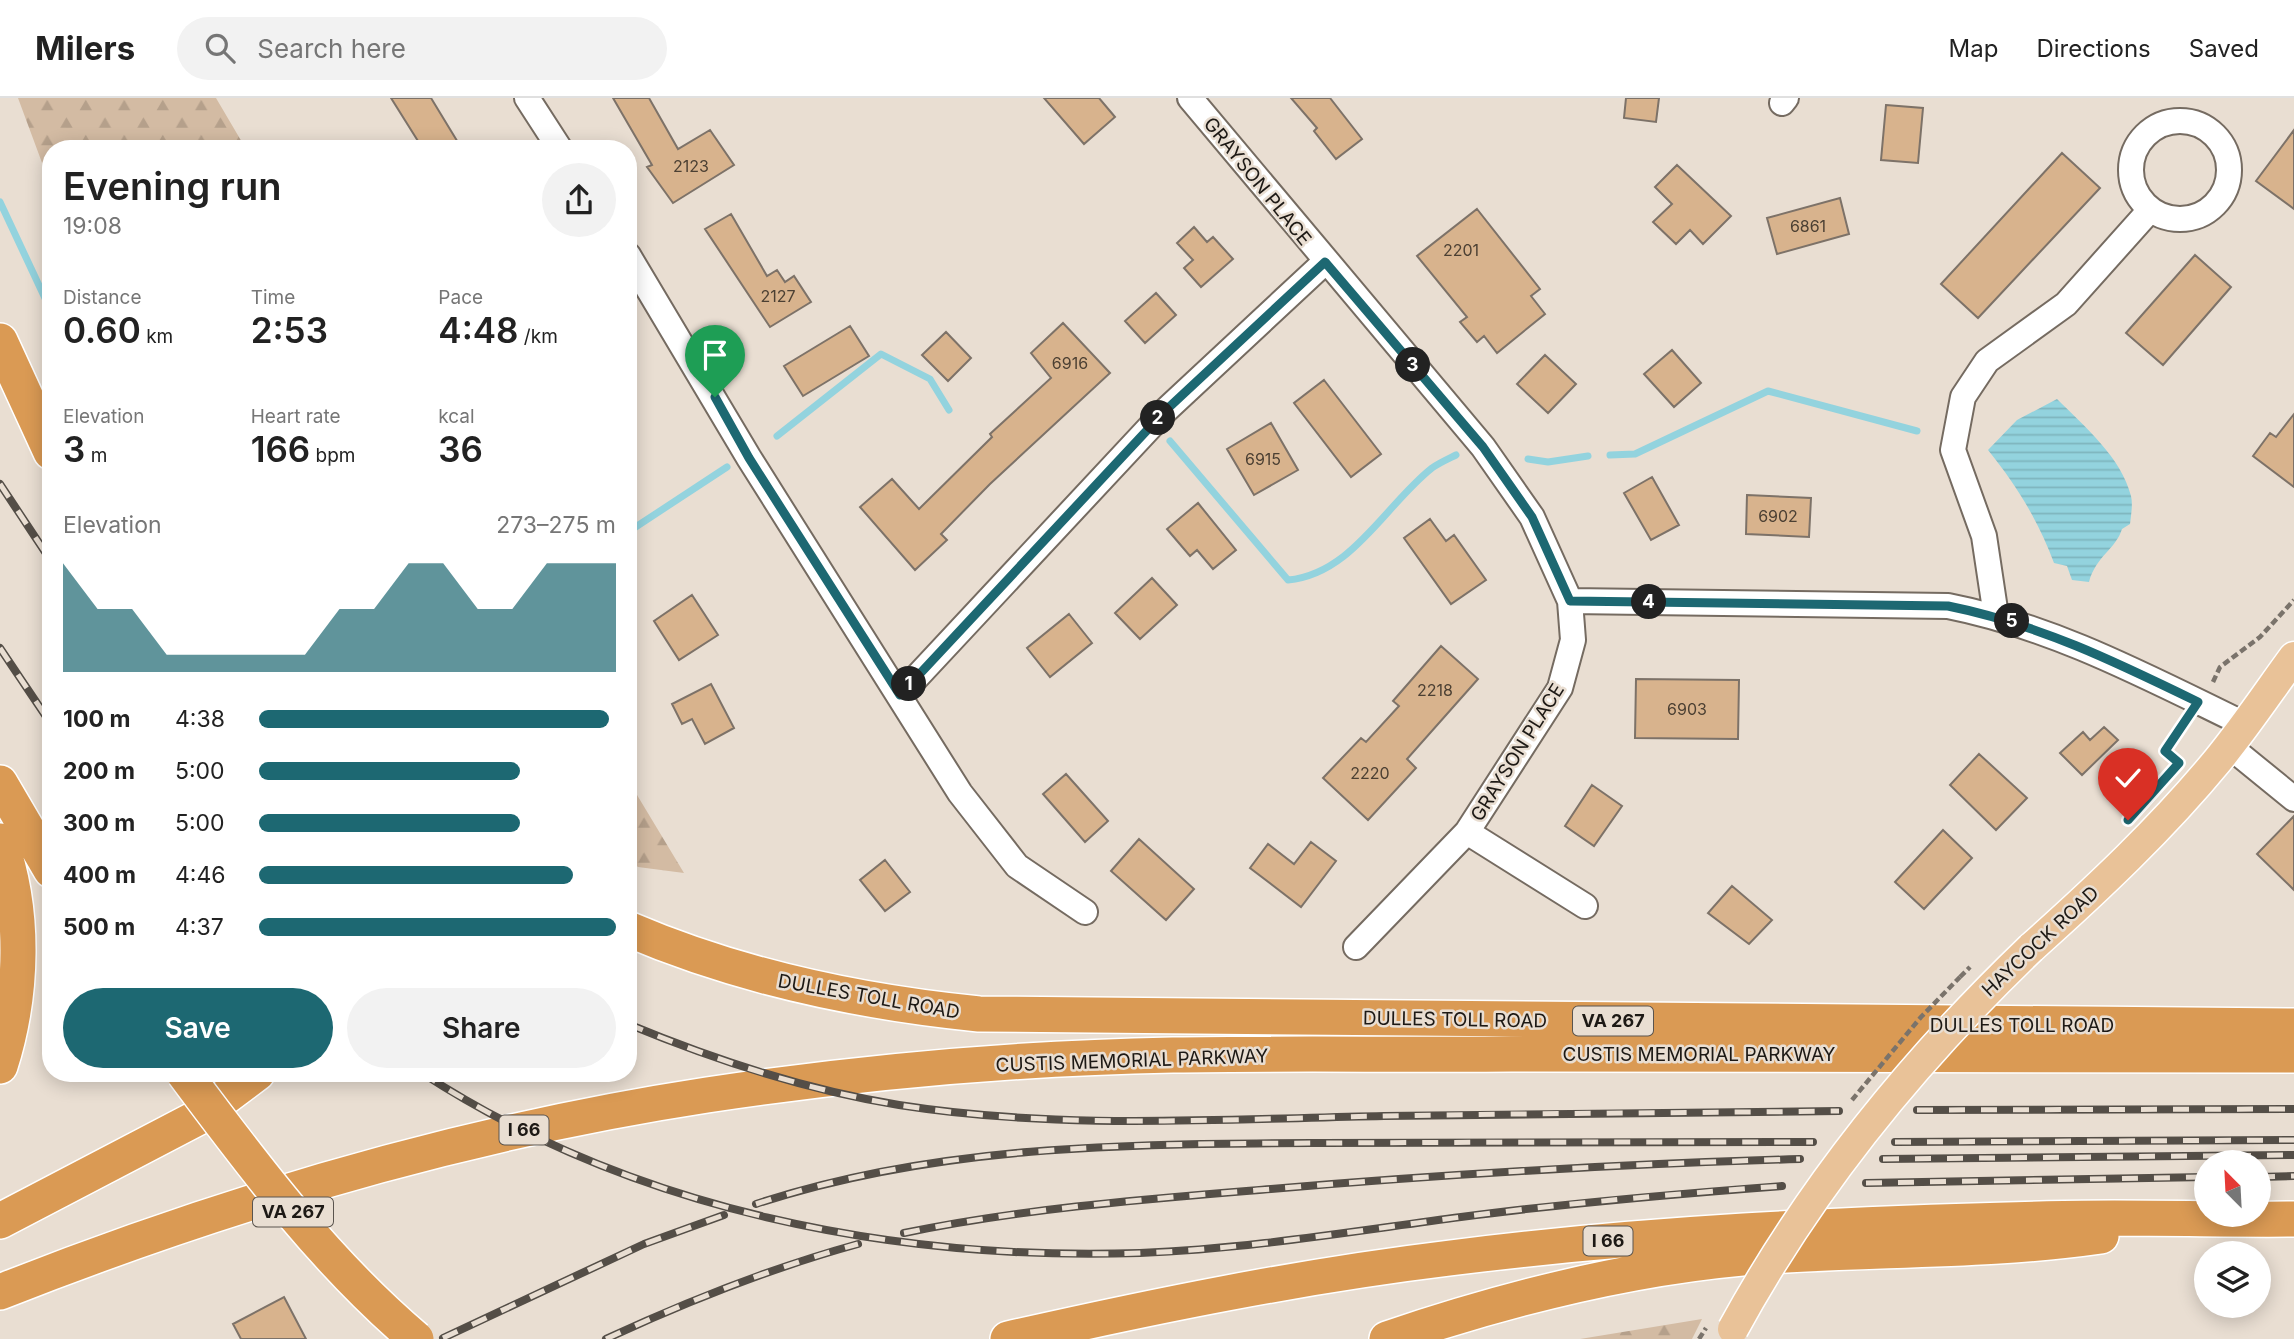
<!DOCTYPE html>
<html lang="en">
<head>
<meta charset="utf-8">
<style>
  :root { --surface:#fff; --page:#f2f2f2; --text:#222; --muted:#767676; --line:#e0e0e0; --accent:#1d6872 }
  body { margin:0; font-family:Inter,sans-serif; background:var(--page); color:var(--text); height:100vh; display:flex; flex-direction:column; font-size:26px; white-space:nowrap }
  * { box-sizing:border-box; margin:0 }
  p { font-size:23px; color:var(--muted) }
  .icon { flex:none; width:38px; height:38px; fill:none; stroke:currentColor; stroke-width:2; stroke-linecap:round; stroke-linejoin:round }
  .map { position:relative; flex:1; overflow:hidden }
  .sheet { position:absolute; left:42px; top:42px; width:595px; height:942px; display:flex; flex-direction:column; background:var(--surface); border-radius:28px; box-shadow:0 4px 18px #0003 }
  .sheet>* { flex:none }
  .needle { width:46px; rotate:336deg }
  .tools { position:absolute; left:2194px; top:1052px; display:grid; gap:14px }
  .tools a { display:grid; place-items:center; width:77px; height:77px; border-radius:50%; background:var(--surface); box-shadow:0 4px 18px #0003; font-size:35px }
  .pin { position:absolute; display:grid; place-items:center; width:60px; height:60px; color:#fff; margin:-72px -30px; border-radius:50% 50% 50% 0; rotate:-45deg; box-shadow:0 0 7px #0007 }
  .pin .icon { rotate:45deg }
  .km { position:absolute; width:35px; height:35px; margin:-18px; border-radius:50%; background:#222; color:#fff; font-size:19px; line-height:35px; text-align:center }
  .round { display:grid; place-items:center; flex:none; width:74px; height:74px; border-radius:37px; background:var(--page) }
  .summary { display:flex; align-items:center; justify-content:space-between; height:119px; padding:0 21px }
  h1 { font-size:38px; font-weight:600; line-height:52px }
  .stats { display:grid; grid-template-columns:repeat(3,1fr); gap:10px; height:119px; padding:7px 21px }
  .stats div { display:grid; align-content:center }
  .stats b { font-size:35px; font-weight:600 }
  .stats small { font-size:19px; font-weight:400 }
  .stats p { font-size:19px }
  .chart { height:196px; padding:14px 21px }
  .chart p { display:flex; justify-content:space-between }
  .chart svg { width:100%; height:126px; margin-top:7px; fill:var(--accent); opacity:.7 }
  .cta { display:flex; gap:14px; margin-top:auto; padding:14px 21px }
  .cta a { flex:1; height:80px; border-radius:42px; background:var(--accent); color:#fff; font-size:28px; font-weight:600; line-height:80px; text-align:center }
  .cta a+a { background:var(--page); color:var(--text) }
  ul { padding:0 21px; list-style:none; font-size:23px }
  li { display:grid; grid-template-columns:112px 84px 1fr; align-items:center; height:52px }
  li i { height:18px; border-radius:9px; background:var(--accent) }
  header { display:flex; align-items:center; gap:42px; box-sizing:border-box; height:98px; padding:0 35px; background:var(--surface); border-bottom:2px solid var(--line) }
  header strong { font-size:33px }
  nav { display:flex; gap:38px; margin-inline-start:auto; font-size:24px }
  .search { width:490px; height:63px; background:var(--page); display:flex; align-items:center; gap:18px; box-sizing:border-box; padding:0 24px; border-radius:38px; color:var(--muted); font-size:26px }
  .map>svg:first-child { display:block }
  .forest { fill:url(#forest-firs) }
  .water { fill:url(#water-rules) }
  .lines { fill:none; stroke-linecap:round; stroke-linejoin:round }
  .stream { stroke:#93d3de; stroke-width:7 }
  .building { fill:#d8b38d; stroke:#7d7268; stroke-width:2 }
  .minor-casing { stroke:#756b61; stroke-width:28 }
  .major-casing { stroke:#fff; stroke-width:33 }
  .highway-casing { stroke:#fff; stroke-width:38 }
  .path { stroke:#7a736b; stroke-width:4.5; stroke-dasharray:7 3.5; stroke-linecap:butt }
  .minor { stroke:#fff; stroke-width:24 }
  .major { stroke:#e9c298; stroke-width:30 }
  .highway { stroke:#da9a54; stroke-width:35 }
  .rail-casing { stroke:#544e47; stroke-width:8 }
  .rail { stroke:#e9ded2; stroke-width:5; stroke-dasharray:16; stroke-linecap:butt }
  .major-bridge-casing { stroke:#fff; stroke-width:33; stroke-linecap:butt }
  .highway-bridge-casing { stroke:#fff; stroke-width:38; stroke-linecap:butt }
  .path-bridge { stroke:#7a736b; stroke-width:4.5; stroke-dasharray:7 3.5; stroke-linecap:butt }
  .major-bridge { stroke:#e9c298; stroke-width:30 }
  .highway-bridge { stroke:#da9a54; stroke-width:35 }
  .route-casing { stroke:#fff; stroke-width:14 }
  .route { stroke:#1d6872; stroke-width:9 }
  .labels { text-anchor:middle; stroke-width:5; stroke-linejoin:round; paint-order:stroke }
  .number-label { font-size:16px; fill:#4c4033 }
  .shield { fill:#e9ded2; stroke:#5a544e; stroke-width:2 }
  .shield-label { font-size:18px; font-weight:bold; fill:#1d1915 }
  .street-label { font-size:19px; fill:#1d1915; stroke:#e9ded2 }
</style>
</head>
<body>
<header>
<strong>Milers</strong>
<div class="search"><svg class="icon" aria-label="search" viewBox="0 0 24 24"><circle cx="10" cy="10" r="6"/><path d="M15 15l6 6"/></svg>Search here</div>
<nav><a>Map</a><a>Directions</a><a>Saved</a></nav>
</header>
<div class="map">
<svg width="2294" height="1241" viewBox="0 0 2294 1241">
  <defs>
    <pattern id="forest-firs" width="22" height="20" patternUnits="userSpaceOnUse" patternTransform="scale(1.75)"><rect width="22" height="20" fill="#d3bba3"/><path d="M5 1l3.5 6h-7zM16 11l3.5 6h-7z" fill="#b5a08b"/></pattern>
    <pattern id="water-rules" width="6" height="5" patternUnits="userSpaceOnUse" patternTransform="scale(1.75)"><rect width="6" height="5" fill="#93d3de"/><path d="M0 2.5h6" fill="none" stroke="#7eb5be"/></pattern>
  </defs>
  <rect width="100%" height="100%" fill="#e9ded2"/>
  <path class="forest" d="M 18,0 L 216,0 L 246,51 L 51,51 L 51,89 Z
    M 628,682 L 684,775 L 638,769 L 628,761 Z
    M 1702,1221 L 1692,1241 L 1579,1241 L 1580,1241 Z"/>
  <path class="water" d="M 2057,301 C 2085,329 2121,359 2131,398 C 2133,406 2131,417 2130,426 L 2122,431 C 2116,451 2096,458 2089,484 L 2072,482 L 2067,468 L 2054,465 C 2038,422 2017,388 1988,352 L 2017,322 Z"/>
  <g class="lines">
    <path class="stream" d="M 0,104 L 51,213
      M 777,338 L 881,256 L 930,281 L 949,312
      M 1170,343 L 1288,482 C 1352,476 1385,407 1432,370 C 1439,365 1448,361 1456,357
      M 1610,357 L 1635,356 L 1768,293 L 1917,333
      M 1528,361 L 1548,364 L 1588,358
      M 628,434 L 727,369"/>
  </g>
  <path class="building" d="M 391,0 L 431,0 L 462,51 L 423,51 Z
    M 613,0 L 649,0 L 678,51 L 710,32 L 734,67 L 673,105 L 647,69 L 652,67 Z
    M 1044,0 L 1099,0 L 1115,19 L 1084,46 Z
    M 1291,0 L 1330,0 L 1362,41 L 1336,61 L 1314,33 L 1317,30 Z
    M 1626,0 L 1659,0 L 1656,24 L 1624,20 Z
    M 1886,7 L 1923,10 L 1918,65 L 1881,62 Z
    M 2294,32 L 2294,111 L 2256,83 Z
    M 2062,55 L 2100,90 L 1978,220 L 1941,186 Z
    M 1677,67 L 1731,118 L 1703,146 L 1690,132 L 1676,146 L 1653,124 L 1672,106 L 1655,89 Z
    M 1840,100 L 1849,136 L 1777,156 L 1767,120 Z
    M 1477,111 L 1540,191 L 1531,198 L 1545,216 L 1497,255 L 1484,238 L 1477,244 L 1460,224 L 1467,219 L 1417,158 Z
    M 731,116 L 767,178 L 777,172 L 785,184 L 794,178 L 811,204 L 770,229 L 705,131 Z
    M 1194,129 L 1207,144 L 1213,139 L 1233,161 L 1201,189 L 1184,170 L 1193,162 L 1177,145 Z
    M 2195,157 L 2231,189 L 2163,267 L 2126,235 Z
    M 1156,195 L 1176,217 L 1145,245 L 1125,223 Z
    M 1063,225 L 1110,275 L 990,386 L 941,436 L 947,442 L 915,472 L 860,409 L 892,381 L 919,411 L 992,339 L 990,336 L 1051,280 L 1031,255 Z
    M 850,228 L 869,258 L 803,298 L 784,268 Z
    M 946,234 L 971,260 L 948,283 L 922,257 Z
    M 1672,252 L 1701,285 L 1674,309 L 1644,276 Z
    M 1545,257 L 1576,286 L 1548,315 L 1517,286 Z
    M 1324,282 L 1381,356 L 1351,379 L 1294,305 Z
    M 2294,316 L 2294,389 L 2253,358 L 2270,335 L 2276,339 Z
    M 1271,325 L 1298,372 L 1254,397 L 1227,351 Z
    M 1652,379 L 1679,427 L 1651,442 L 1624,395 Z
    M 1747,397 L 1811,400 L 1809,439 L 1746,436 Z
    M 1198,405 L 1236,452 L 1213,471 L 1197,452 L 1190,458 L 1167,431 Z
    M 1430,421 L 1446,443 L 1454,437 L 1486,482 L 1451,506 L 1404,440 Z
    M 1152,480 L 1177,507 L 1140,541 L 1115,515 Z
    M 692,497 L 718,537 L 679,562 L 654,523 Z
    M 1069,516 L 1092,545 L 1050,579 L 1027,550 Z
    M 1441,548 L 1478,581 L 1407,661 L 1416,670 L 1368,722 L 1323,680 L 1361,640 L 1366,644 L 1399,608 L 1393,603 Z
    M 1636,581 L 1739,582 L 1738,641 L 1635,640 Z
    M 711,586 L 734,630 L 705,646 L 692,621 L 682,626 L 672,606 Z
    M 2104,629 L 2118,642 L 2082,677 L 2060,655 L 2083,634 L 2090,642 Z
    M 1979,656 L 2027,700 L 1996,732 L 1950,687 Z
    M 1066,676 L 1108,723 L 1085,744 L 1043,696 Z
    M 1592,687 L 1622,708 L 1594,748 L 1565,728 Z
    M 2294,718 L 2294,792 L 2257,756 Z
    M 1943,732 L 1972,760 L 1924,811 L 1895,784 Z
    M 1139,741 L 1194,791 L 1166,822 L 1111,773 Z
    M 1311,744 L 1336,763 L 1301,809 L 1250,770 L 1268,746 L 1294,766 Z
    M 885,762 L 910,794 L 885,813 L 860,782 Z
    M 1732,788 L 1772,822 L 1749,846 L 1708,815 Z
    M 284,1199 L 306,1241 L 241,1241 L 233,1226 Z"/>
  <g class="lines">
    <defs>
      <path id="minor" d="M 527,0 L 560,51
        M 1190,0 L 1483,349 L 1532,419 L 1570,503 L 1573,542 L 1560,590 L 1467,734 L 1356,849
        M 1782,5 L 1786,0
        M2131 72a49 49 0 1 1 98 0a49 49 0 1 1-98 0Z
        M 628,157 L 749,360 L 960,695 L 1017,768 L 1085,814
        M 1570,503 L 1948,508 C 2054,529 2147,579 2244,626
        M 1996,518 L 1984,438 L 1953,352 L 1963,299 L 1987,263 L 2066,206 L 2150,112
        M 900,597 L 1165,313 L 1325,164
        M 2229,648 L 2294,701
        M 1467,734 L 1585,808"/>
      <path id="major" d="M 2031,850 C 2097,791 2162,730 2218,662 C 2245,629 2269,593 2294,559"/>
      <path id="highway" d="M 0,243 L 51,354
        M 0,685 L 51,772
        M 0,743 C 25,813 23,896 0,968
        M 628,831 C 740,879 858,904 979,916 L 2294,928
        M 0,1123 L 197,1020 L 257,975
        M 0,1194 C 228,1104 465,1034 707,997 C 861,974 1017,960 1173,957 C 1286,955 1399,957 1511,956 C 1772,956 2033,956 2294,957
        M 1008,1241 C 1154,1208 1301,1178 1450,1160 C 1645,1135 1843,1126 2040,1121 C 2125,1118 2210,1122 2294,1121
        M 1387,1241 C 1502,1202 1621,1171 1742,1160 C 1862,1150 1982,1155 2101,1138"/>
    </defs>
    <use href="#minor" class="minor-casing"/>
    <use href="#major" class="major-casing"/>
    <use href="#highway" class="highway-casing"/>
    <path class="path" d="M 2213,584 L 2220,569 L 2260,539 L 2294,502
      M 2177,668 L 2179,665 L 2165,653 L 2186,623
      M 1960,879 L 1970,869
      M 1699,1241 L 1706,1230"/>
    <use href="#minor" class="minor"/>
    <use href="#major" class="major"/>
    <use href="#highway" class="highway"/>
    <defs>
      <path id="rail" d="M 0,386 L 51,463
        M 0,550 L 51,626
        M 628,926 C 715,962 806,992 899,1007 C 1058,1032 1224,1021 1384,1018 C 1535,1015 1687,1015 1839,1013
        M 422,975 C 632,1112 892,1163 1140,1155 C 1247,1151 1354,1133 1461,1119 C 1567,1105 1675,1096 1782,1088
        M 1917,1012 L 2294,1011
        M 1895,1044 L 2294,1042
        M 1883,1061 L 2294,1057
        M 2259,1079 L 2294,1078
        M 1866,1085 L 2207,1079
        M 756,1106 C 939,1046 1130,1046 1321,1045 C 1485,1044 1649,1044 1813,1044
        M 904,1135 C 1025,1110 1148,1101 1271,1091 C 1448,1076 1622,1066 1800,1061
        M 443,1240 L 644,1146 L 724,1117
        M 606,1241 C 688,1203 771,1170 858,1146"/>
    </defs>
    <use href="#rail" class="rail-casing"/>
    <use href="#rail" class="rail"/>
    <defs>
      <path id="major-bridge" d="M 1733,1231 C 1811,1088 1913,963 2031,850"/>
      <path id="highway-bridge" d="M 184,975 C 254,1069 326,1165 416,1241"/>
    </defs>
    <use href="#major-bridge" class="major-bridge-casing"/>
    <use href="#highway-bridge" class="highway-bridge-casing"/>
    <path class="path-bridge" d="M 1852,1002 L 1921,919 L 1960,879"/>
    <use href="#major-bridge" class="major-bridge"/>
    <use href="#highway-bridge" class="highway-bridge"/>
  </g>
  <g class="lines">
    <defs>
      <path id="route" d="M 715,299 L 749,360 L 900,597 L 1165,313 L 1325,164 L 1483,349 L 1532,419 L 1570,503 L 1948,508 C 2038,526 2116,564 2198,604 L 2165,653 L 2179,665 L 2128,722"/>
    </defs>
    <use href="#route" class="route-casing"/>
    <use href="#route" class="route"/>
  </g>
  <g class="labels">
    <g class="number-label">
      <text x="691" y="74">2123</text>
      <text x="1808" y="134">6861</text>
      <text x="1461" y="158">2201</text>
      <text x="778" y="204">2127</text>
      <text x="1070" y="271">6916</text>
      <text x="1263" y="367">6915</text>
      <text x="1778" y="424">6902</text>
      <text x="1435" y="598">2218</text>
      <text x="1687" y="617">6903</text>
      <text x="1370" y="681">2220</text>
    </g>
    <g class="shield">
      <rect x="1573" y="908.5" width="80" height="29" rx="5"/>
      <rect x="499.5" y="1017.5" width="49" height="29" rx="5"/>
      <rect x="253" y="1099.5" width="80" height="29" rx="5"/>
      <rect x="1583.5" y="1128.5" width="49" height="29" rx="5"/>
    </g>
    <g class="shield-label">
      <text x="1613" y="929">VA 267</text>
      <text x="524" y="1038">I 66</text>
      <text x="293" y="1120">VA 267</text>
      <text x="1608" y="1149">I 66</text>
    </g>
    <g class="street-label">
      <text transform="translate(1258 83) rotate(51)" y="7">GRAYSON PLACE</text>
      <text transform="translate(1517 654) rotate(-58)" y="7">GRAYSON PLACE</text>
      <text transform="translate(2040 843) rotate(-43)" y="7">HAYCOCK ROAD</text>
      <text transform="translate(869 898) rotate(10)" y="7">DULLES TOLL ROAD</text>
      <text transform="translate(1455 921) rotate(1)" y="7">DULLES TOLL ROAD</text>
      <text x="2022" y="934">DULLES TOLL ROAD</text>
      <text x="1699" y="963">CUSTIS MEMORIAL PARKWAY</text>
      <text transform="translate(1132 962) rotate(-2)" y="7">CUSTIS MEMORIAL PARKWAY</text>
    </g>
  </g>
</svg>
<div class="tools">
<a><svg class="needle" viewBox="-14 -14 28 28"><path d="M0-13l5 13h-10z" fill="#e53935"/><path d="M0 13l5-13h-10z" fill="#767676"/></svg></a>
<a><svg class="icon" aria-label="layers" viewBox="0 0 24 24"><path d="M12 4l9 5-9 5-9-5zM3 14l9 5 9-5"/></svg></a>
</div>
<div class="pin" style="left:715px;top:299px;background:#1e9e55"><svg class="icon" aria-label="arrive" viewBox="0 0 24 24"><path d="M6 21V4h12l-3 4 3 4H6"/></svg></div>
<div class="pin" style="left:2128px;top:722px;background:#d93025"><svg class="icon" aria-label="check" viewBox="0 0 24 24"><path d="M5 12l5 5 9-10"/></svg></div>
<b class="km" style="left:909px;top:586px">1</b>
<b class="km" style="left:1158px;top:320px">2</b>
<b class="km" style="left:1413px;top:267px">3</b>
<b class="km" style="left:1649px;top:504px">4</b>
<b class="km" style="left:2012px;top:523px">5</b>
<section class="sheet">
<div class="summary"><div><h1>Evening run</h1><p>19:08</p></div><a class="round"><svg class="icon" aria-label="share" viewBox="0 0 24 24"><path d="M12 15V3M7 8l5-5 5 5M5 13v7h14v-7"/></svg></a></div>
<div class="stats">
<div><p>Distance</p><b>0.60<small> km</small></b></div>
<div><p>Time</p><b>2:53</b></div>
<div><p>Pace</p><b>4:48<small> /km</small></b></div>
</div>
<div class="stats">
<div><p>Elevation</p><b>3<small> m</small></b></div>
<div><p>Heart rate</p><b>166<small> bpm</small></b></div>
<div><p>kcal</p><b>36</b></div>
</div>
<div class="chart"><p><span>Elevation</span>273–275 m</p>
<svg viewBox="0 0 160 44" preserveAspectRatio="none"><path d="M0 44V6L10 22L20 22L30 38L40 38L50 38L60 38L70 38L80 22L90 22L100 6L110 6L120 22L130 22L140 6L150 6L160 6V44z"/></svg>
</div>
<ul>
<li><b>100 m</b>4:38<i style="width:98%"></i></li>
<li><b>200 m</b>5:00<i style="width:73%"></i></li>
<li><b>300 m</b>5:00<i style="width:73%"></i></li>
<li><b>400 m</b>4:46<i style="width:88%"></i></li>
<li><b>500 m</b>4:37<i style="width:100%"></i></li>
</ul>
<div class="cta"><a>Save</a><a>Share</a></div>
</section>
</div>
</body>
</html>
